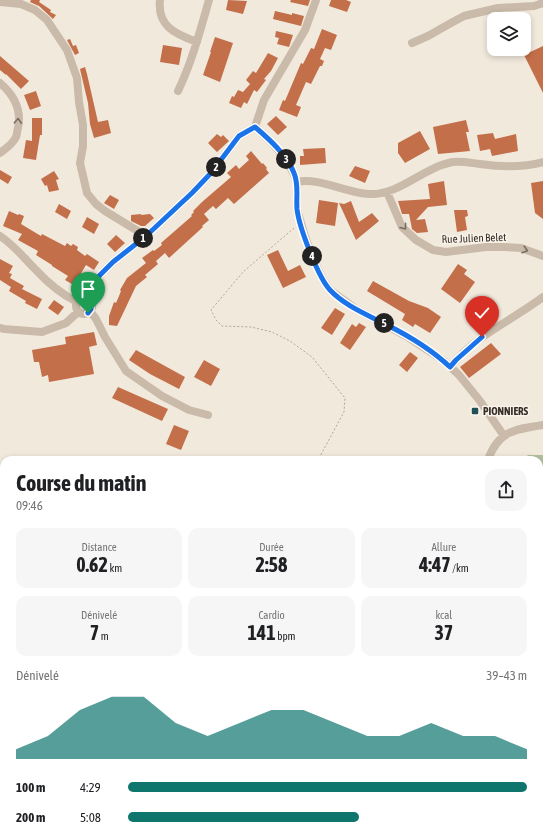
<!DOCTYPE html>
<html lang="fr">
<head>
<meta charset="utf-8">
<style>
  :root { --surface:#fff; --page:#f6f6f6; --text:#202124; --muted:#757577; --accent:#0f766e }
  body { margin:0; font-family:"Asap Condensed",sans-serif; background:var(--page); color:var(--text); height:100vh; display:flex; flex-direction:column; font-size:15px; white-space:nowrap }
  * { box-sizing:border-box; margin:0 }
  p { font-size:13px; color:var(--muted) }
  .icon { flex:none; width:22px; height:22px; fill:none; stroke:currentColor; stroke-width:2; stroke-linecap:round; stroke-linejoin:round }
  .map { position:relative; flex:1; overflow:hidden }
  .panel { position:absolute; left:0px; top:456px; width:543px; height:384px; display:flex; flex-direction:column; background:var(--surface); border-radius:12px 12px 0 0; box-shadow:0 2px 6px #0003 }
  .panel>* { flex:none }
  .fabs { position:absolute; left:487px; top:12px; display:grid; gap:8px }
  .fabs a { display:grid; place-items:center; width:44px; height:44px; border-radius:8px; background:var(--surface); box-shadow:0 2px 6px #0003; font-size:20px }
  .pin { position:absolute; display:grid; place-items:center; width:34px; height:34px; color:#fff; margin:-41px -17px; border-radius:50% 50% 50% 0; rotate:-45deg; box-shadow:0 0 4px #0007 }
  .pin .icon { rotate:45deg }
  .km { position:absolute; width:20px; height:20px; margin:-10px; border-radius:50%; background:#222; color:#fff; font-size:11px; line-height:20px; text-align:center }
  .round { display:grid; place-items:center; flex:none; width:42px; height:42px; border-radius:12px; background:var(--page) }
  .overview { display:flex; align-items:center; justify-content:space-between; height:68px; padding:0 16px }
  h1 { font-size:22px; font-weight:700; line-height:30px }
  .stats { display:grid; grid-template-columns:repeat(3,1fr); gap:6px; height:68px; padding:4px 16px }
  .stats div { display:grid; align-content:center; border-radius:10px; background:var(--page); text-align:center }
  .stats b { font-size:20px; font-weight:700 }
  .stats small { font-size:11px; font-weight:400 }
  .stats p { font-size:11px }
  .chart { height:112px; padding:8px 16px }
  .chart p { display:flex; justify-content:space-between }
  .chart svg { width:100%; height:72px; margin-top:4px; fill:var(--accent); opacity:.7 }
  ul { padding:0 16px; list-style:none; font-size:13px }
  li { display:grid; grid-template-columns:64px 48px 1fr; align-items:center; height:30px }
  li i { height:10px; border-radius:5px; background:var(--accent) }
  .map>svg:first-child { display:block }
  .green { fill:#b2c09d }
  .building { fill:#c36f49 }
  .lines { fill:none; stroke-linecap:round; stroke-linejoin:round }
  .path { stroke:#b5a493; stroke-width:1; stroke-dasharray:2 2; stroke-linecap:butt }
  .minor { stroke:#c9baa9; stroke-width:8 }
  .oneway { stroke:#796d63 }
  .route-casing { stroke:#fff; stroke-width:8 }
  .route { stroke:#1a73e8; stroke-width:5 }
  .poi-dot { fill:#1f5057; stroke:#f9f3e9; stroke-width:1.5 }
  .labels { text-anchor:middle; stroke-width:3; stroke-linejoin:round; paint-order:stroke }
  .street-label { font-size:11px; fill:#372e29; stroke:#f9f3e9 }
  .poi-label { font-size:11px; font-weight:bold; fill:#372e29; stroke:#f9f3e9; text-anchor:start }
</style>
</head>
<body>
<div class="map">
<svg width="543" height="840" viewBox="0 0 543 840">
  <rect width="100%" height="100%" fill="#f2e9dd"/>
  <path class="green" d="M 528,455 L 543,455 L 543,840 L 289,840 L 288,836 L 539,836 L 539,460 L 523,460 Z"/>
  <path class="building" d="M 31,0 L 40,0 L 39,2 L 51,10 L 50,12 L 56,15 L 53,19 L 39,6 L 30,2 Z
    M 228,0 L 247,1 L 243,14 L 226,10 Z
    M 291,0 L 310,0 L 308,6 L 290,2 Z
    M 331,0 L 346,0 L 351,2 L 347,12 L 329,6 Z
    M 275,11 L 292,15 L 292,13 L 304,16 L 301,26 L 273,19 Z
    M 322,29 L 337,35 L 331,50 L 325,48 L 320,59 L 324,61 L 322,66 L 320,66 L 311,84 L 306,82 L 296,105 L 301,107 L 297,117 L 279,110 L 283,100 L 285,101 L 301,63 L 303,64 L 311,48 L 314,49 Z
    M 276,31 L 293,35 L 289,47 L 277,44 L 279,38 L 275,37 Z
    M 215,37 L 233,43 L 220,82 L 203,75 L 211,52 L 210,52 Z
    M 70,39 L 73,46 L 76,45 L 79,53 L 75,55 L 67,40 Z
    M 163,45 L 182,48 L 179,65 L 160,62 Z
    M 543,46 L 543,93 L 524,55 Z
    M 268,53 L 278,58 L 271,71 L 264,79 L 266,80 L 257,92 L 254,90 L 247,104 L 244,102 L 241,108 L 229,103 L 232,96 L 234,97 L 238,90 L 243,92 L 250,84 L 246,80 L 253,71 L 256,73 Z
    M 0,56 L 29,81 L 21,89 L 6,74 L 6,75 L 0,70 Z
    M 85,67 L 87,74 L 98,122 L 108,120 L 111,133 L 94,138 L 90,124 L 88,103 L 80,69 Z
    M 36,91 L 41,106 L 30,110 L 24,95 Z
    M 276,116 L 287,127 L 278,135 L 267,124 Z
    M 32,118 L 42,118 L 42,135 L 40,135 L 36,160 L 23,158 L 26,140 L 32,141 Z
    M 466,120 L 469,132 L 466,132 L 470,151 L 438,154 L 433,127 Z
    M 420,131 L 430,149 L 405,163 L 398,153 L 398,143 Z
    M 493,133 L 495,139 L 516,134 L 518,151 L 492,156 L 490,149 L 480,151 L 477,135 Z
    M 217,134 L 221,137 L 223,135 L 229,141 L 217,152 L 208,143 Z
    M 325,148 L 326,163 L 300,165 L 300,156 L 304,156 L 303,149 Z
    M 251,151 L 262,164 L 263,163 L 267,168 L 266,169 L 269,173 L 234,204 L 228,198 L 216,209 L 213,206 L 204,214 L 209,220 L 202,226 L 203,227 L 169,258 L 165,253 L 156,261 L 158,264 L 145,275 L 147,277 L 136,286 L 117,326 L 109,325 L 109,316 L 114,302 L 116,303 L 119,296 L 121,291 L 120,290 L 127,278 L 146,263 L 142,258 L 153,250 L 154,251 L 162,245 L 161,243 L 192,216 L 191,215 L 194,212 L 193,211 L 202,202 L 231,177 L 227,173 L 236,165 L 239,169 L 249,160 L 246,156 Z
    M 355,166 L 370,171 L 365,183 L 349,176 Z
    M 0,170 L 12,177 L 8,184 L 0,179 Z
    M 54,171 L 59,179 L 56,180 L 59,190 L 49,192 L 47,185 L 45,186 L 41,179 Z
    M 444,181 L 447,205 L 428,207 L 416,220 L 425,219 L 428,232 L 417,233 L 412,229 L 409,214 L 402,214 L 398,201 L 430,199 L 428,184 Z
    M 543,181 L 543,219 L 535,213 L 531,183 Z
    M 110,195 L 119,200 L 114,209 L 104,203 Z
    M 319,200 L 338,203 L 335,226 L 316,223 Z
    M 351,201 L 359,222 L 372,213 L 379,221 L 356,240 L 339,203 L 344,204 Z
    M 59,204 L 71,211 L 67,219 L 55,212 Z
    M 454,210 L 467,210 L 468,216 L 465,217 L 467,230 L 457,232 Z
    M 9,211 L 18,215 L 19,214 L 24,216 L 21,224 L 41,236 L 42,234 L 65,246 L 67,243 L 71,246 L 73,244 L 78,247 L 77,250 L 85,256 L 87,254 L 99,262 L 94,270 L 86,265 L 80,275 L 83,278 L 77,287 L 65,280 L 68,276 L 52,266 L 52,265 L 36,255 L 38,251 L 18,240 L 22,234 L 3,226 Z
    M 141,214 L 141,215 L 150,214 L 154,218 L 145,226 L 141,226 L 131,221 L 131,215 Z
    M 87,217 L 99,224 L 94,234 L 82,227 Z
    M 116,235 L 125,243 L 115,252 L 107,244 Z
    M 278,250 L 288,271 L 300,265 L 306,277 L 283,288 L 267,255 Z
    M 0,259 L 13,266 L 9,273 L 12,274 L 10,278 L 24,286 L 22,289 L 42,299 L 37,309 L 25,303 L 26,301 L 9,291 L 11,287 L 0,280 Z
    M 458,264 L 467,270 L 464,274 L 475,282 L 460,303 L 441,289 Z
    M 373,281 L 409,301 L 428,308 L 441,317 L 430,333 L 415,324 L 413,327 L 402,320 L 405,314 L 367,291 Z
    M 54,300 L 64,307 L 58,315 L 48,308 Z
    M 335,308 L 345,314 L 332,335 L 321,328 Z
    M 359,323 L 366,327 L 350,350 L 340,343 L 352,324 L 356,327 Z
    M 94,332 L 97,345 L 89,347 L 94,374 L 49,382 L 48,375 L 42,377 L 39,362 L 34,362 L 32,350 L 66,344 L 65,337 Z
    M 491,343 L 501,354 L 469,378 L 460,367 Z
    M 136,350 L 185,377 L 179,389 L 150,374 L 129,360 Z
    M 410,352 L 418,358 L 407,372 L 399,365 Z
    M 204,360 L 220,369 L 211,386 L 194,377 Z
    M 118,387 L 168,409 L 162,421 L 112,398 Z
    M 174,425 L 189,431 L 181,450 L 166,444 Z"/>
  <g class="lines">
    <path class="path" d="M 294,228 L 243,272 L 211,310 L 216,320 L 222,326 L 251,327 L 272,332 L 290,341 L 312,357 L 345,398 L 344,412 L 318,460
      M 0,653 L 4,652"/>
    <path class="minor" d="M 160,0 C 157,26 175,34 197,42
      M 0,2 L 21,4 L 35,10 L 47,20 L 67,50 L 77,78 L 79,102 L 83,125 L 83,146 L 80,163 L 87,193 L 96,204 L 105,211 L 146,236
      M 412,43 L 428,36 L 451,23 L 464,16 L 498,8 L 534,6 L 543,3
      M 0,83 C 14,95 22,109 18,128 C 17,131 17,135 16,137 C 13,144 5,149 0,153
      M 178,91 C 192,62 200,31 209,0
      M 255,127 C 273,142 289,159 297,182 C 319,177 346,193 369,194 C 399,196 423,167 453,162 C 462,161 471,163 480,164 C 501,167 522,168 543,162
      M 297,182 L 297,210 L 304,233 L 312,257 L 323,280 L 330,290 L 356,309 L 406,336 L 444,361 L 459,375 L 480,401 L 504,436
      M 387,192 L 402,227 L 416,240 L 433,250 L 446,252 L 486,247 L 504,247 L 521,248 L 543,256
      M 0,236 C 14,245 24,258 36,270 C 48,283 61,294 77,302
      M76 306a8 8 0 1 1 16 0a8 8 0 1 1-16 0Z
      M 86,299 L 99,276 L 113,262 L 146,236 L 192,193 L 211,173 L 239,136 L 255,127 L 264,100 L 305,30 L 316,0
      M 90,311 L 96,319 L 105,337 L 126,371 L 162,396 L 189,410 L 208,415
      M 0,328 L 4,329 L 42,332 L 66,323 L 78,312
      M 450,367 C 476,335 511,321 543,297
      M 488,460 C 498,431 515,429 543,425
      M 0,578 L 4,583
      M 89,836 L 90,840
      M 129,840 L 143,836"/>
  </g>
  <defs><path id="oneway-chevron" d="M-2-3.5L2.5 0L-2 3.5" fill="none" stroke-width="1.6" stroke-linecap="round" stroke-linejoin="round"/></defs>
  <g class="oneway">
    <use href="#oneway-chevron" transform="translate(18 121) rotate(-87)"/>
    <use href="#oneway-chevron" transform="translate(404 227) rotate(52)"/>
    <use href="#oneway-chevron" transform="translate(525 250) rotate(17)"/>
  </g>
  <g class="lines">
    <defs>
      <path id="route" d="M 88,313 L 91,309 L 91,304 L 86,299 L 99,276 L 113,262 L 146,236 L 192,193 L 211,173 L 239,136 L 255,127 C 269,139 287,155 294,173 C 299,185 296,196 297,209 C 299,227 318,277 330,290 C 345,306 368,315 387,325 C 409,336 432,350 450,367 L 456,360 L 482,337"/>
    </defs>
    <use href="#route" class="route-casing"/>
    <use href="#route" class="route"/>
  </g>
  <rect class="poi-dot" x="471" y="407" width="8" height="8" rx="2"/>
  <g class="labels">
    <g class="street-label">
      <text transform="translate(474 238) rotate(-2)" y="4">Rue Julien Belet</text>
    </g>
    <g class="poi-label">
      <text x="483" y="415">PIONNIERS</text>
    </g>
  </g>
</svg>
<div class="fabs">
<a><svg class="icon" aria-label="layers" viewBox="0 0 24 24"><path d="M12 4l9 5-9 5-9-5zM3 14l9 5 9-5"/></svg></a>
</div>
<div class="pin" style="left:88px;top:313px;background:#1e9e55"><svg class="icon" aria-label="arrive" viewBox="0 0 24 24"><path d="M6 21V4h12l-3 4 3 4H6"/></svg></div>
<div class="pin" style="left:482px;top:337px;background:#d93025"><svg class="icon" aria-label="check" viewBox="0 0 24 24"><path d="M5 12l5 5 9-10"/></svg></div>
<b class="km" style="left:143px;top:238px">1</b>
<b class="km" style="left:216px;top:167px">2</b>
<b class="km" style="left:286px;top:159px">3</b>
<b class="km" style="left:312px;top:256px">4</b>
<b class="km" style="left:384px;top:323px">5</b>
<section class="panel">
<div class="overview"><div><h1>Course du matin</h1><p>09:46</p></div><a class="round"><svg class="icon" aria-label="share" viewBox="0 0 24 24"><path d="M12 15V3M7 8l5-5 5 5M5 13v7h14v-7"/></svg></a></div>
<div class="stats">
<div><p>Distance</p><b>0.62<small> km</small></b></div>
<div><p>Durée</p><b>2:58</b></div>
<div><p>Allure</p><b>4:47<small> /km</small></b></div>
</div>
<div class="stats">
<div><p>Dénivelé</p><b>7<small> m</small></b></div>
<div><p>Cardio</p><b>141<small> bpm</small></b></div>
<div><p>kcal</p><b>37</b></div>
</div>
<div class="chart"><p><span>Dénivelé</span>39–43 m</p>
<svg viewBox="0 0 160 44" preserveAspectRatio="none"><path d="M0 44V38L10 30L20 14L30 6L40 6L50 22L60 30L70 22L80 14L90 14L100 22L110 30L120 30L130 22L140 30L150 30L160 38V44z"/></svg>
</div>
<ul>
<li><b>100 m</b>4:29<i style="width:100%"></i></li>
<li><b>200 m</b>5:08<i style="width:58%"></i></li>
</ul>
</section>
</div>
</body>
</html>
